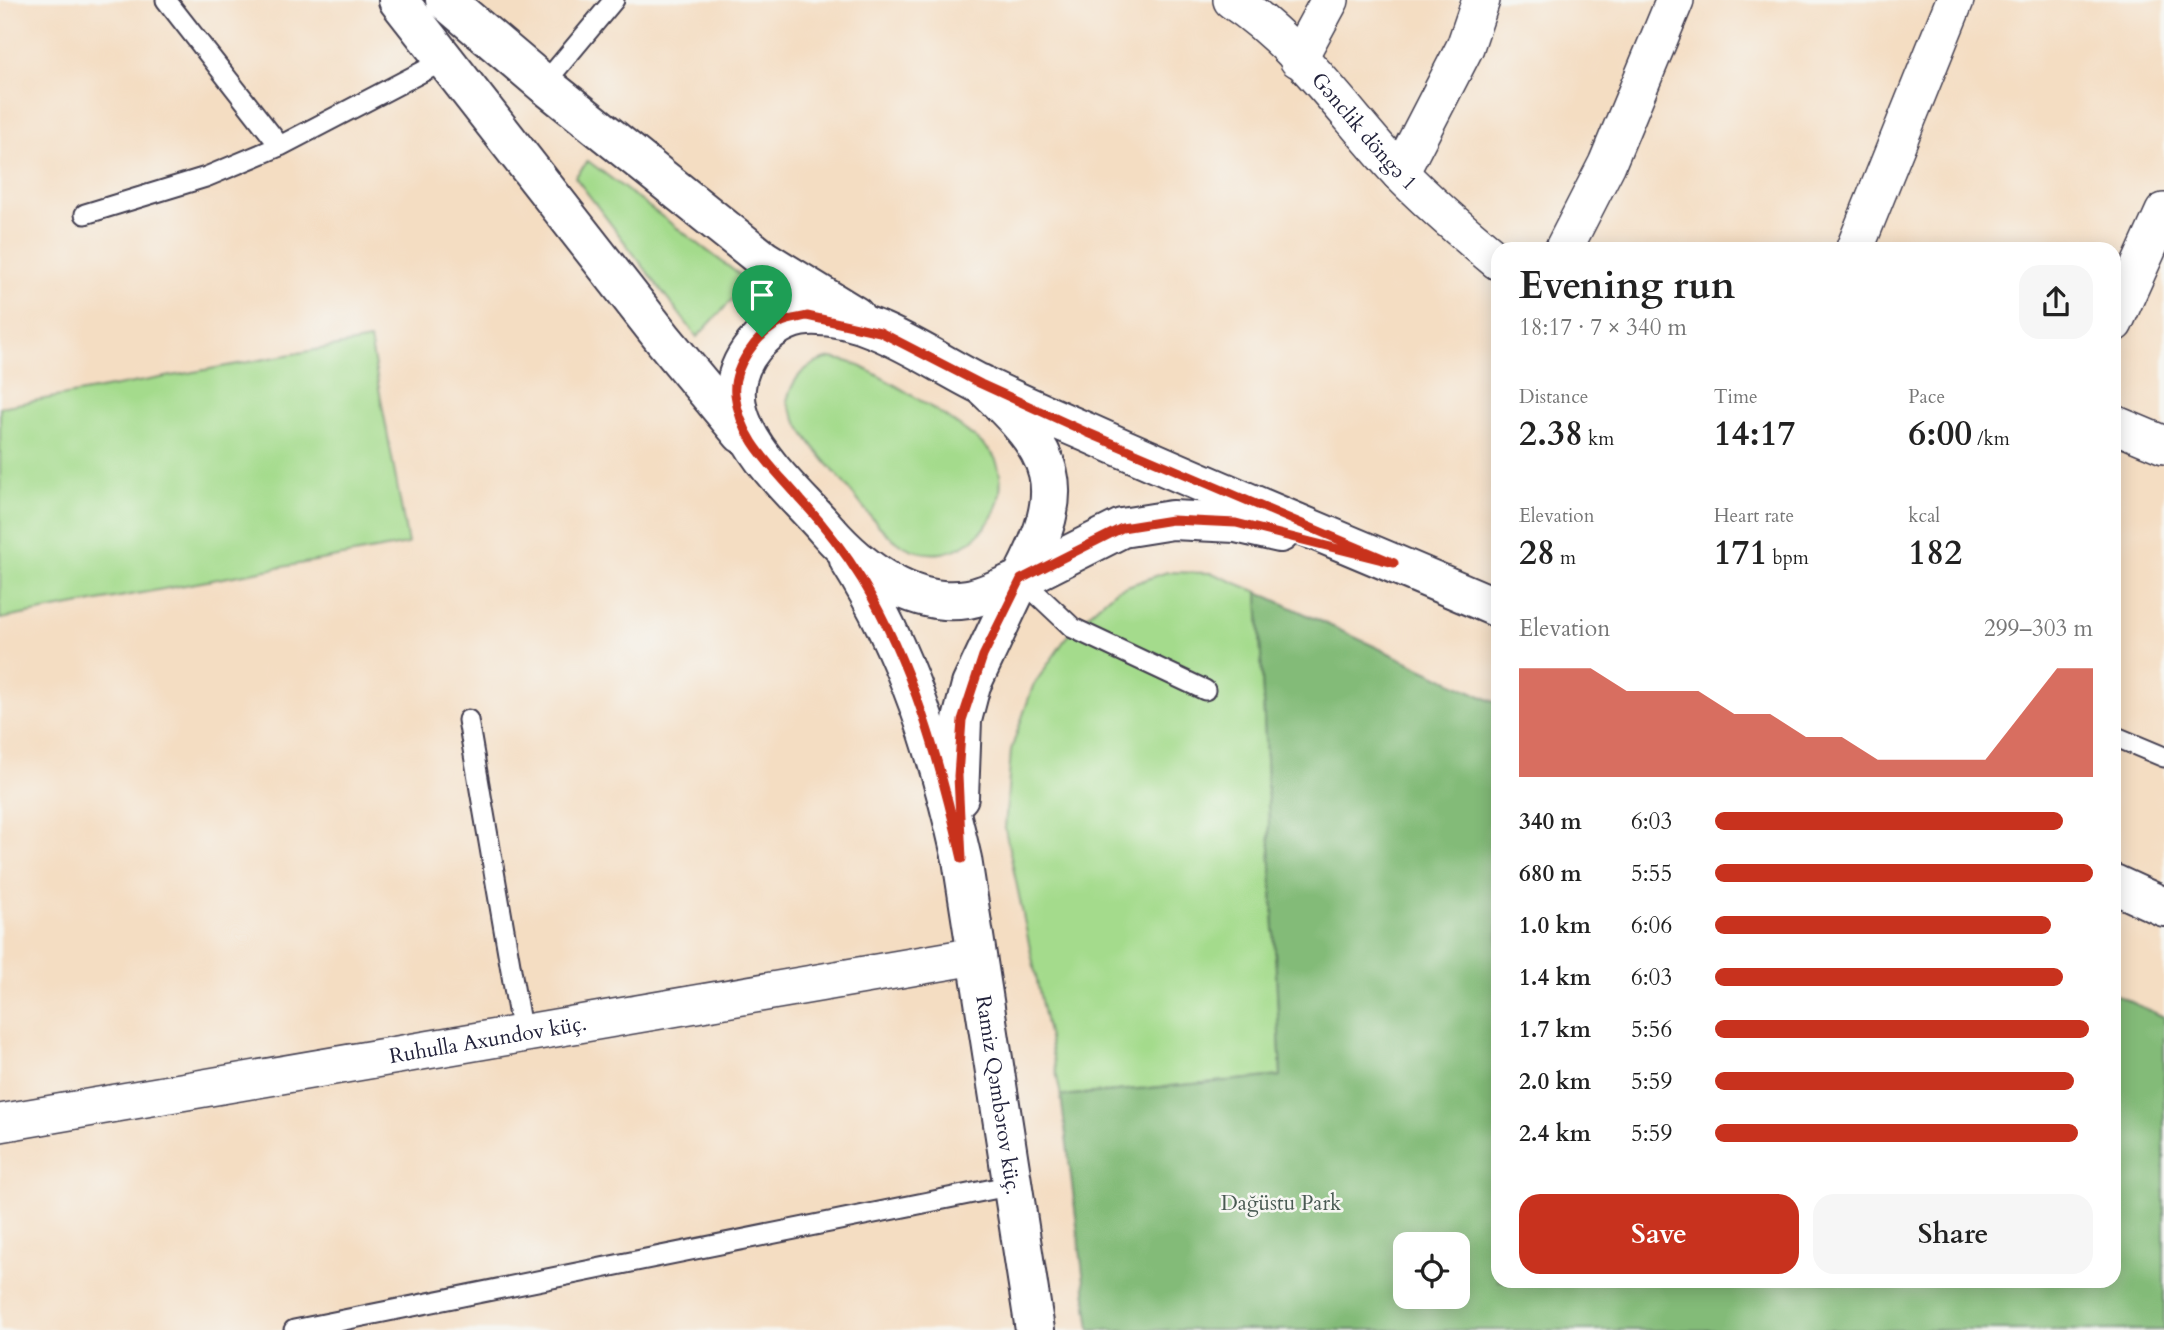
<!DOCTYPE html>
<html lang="en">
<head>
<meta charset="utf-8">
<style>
  :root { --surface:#fff; --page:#f6f6f6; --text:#222; --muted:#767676; --accent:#c8321e }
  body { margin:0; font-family:Cardo,serif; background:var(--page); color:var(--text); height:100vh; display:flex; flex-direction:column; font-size:26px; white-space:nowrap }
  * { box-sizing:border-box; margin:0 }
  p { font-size:23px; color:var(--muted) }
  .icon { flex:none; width:38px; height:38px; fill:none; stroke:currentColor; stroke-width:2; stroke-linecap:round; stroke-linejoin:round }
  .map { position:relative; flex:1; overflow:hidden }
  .panel { position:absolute; left:1491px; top:242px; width:630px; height:1046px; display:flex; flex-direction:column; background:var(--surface); border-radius:21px; box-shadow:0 4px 18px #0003 }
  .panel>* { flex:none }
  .fabs { position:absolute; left:1393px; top:1232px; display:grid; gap:14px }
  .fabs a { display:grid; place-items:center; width:77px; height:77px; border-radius:14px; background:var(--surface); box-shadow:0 4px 18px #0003; font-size:35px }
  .pin { position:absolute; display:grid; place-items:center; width:60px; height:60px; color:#fff; margin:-72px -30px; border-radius:50% 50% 50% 0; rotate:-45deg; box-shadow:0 0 7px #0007 }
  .pin .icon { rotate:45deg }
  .round { display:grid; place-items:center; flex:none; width:74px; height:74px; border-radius:21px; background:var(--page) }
  .headline { display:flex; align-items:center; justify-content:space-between; height:119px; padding:0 28px }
  h1 { font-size:38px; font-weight:700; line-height:52px }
  .stats { display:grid; grid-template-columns:repeat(3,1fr); gap:10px; height:119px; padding:7px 28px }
  .stats div { display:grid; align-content:center }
  .stats b { font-size:35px; font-weight:700 }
  .stats small { font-size:19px; font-weight:400 }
  .stats p { font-size:19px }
  .chart { height:196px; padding:14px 28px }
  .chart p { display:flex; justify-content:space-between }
  .chart svg { width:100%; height:126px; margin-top:7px; fill:var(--accent); opacity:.7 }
  .cta { display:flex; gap:14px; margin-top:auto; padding:14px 28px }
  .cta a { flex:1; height:80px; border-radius:21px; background:var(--accent); color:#fff; font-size:28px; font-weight:700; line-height:80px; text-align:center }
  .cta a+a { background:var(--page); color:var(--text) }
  ul { padding:0 28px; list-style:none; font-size:23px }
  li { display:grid; grid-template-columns:112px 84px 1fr; align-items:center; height:52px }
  li i { height:18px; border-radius:9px; background:var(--accent) }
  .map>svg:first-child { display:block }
  .green { fill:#a4db8c; stroke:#637e64; stroke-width:2 }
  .forest { fill:#83bb78; stroke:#526e5a; stroke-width:2; fill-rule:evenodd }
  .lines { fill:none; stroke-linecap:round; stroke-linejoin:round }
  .lane-casing { stroke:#423e4f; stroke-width:23 }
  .street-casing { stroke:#423e4f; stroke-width:40 }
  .secondary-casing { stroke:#423e4f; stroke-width:42 }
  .lane { stroke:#fff; stroke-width:19 }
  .street { stroke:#fff; stroke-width:37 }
  .secondary { stroke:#fff; stroke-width:38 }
  .route-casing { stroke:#fff; stroke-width:14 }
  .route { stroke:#c8321e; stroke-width:9 }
  .labels { text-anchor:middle; stroke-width:5; stroke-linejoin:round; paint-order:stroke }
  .street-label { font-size:21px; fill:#22223b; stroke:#f6f6f2 }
  .park-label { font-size:21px; fill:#495a53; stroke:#f6f6f2 }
</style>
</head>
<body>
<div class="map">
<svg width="2164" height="1330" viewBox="0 0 2164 1330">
  <rect width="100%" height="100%" fill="#f6f6f2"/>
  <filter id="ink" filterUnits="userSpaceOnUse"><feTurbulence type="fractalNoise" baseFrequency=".0143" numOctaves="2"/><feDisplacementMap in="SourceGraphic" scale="14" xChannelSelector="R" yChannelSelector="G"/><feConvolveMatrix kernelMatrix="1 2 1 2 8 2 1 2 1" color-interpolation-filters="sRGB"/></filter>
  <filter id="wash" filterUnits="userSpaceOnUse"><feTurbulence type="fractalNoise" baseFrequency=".00686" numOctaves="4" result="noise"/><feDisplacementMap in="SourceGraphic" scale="28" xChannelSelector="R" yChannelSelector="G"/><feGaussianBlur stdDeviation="1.57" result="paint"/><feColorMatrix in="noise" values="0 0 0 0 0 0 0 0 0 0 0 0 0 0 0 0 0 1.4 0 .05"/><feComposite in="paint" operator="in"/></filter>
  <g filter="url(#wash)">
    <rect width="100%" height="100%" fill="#f4ddc2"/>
    <path class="green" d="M 588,161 L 749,282 L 697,337 L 575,177 Z
      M 370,340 L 408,544 L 0,619 L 0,407 Z
      M 831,358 C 840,360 849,361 857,365 C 883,377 987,437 996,460 C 1018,516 957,576 902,545 C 880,532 863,506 847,487 C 825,460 799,434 787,401 C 793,376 807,363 831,358 Z
      M 1167,572 L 1212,573 L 1258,592 L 1281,1076 L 1061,1096 L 1005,829 L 1011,750 L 1033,686 L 1073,628 L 1116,590 Z"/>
    <path class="forest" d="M 1258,592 L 1498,704 L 1498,1281 L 2114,1281 L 2114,994 L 2164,1017 L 2164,1330 L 1090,1330 L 1061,1096 L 1281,1076 ZM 1405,1244 L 1458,1244 L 1458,1297 L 1405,1297 Z"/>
  </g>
  <g filter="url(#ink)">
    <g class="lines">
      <defs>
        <path id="lane" d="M 166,0 L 280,146
          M 544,84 L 614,0
          M 85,214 L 206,177 L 280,146 L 443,61
          M 1021,579 L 1073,628 L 1205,690
          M 468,720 L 522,1034
          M 2114,736 L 2164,757
          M 294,1330 L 1013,1185"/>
        <g id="street">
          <path id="s1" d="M 1232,0 C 1298,43 1346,115 1399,172 C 1430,204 1464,233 1498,261"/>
          <path d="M 1298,59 L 1330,0"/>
          <path d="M 1400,173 L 1465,47 L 1481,0"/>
          <path d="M 1564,248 L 1607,164 L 1675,0"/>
          <path d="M 1855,248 L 1955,0"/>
          <path d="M 2114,323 L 2164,212"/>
          <path d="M 2114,424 L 2164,445"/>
          <path id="s2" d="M 0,1123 L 976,956"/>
        </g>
        <g id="secondary">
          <path d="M 398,0 L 664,340 L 742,434"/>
          <path d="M 445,0 L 544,84 L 764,260 L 855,316"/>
          <path d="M 981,384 C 1056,454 1071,485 1021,579 C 1004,586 986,596 968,599 C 913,608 861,569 827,530 C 785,481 698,414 754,346 C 768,330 786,317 808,316 C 870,313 929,359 982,385 C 1016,402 1051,417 1086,432 C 1222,493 1361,549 1498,608"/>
          <path id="s3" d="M 849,560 C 907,652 938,753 962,859 L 1035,1330"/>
          <path d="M 959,797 L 962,720 L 971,685 L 1021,579 L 1122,528 L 1172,520 L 1236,523 L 1280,533"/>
          <path d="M 2114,884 L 2164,907"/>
        </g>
      </defs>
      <use href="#lane" class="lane-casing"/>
      <use href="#street" class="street-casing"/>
      <use href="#secondary" class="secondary-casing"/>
      <use href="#lane" class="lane"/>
      <use href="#street" class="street"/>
      <use href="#secondary" class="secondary"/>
    </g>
  </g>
  <g class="lines" filter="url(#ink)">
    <defs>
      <path id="route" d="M 807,316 L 880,332 L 981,384 L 1086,432 L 1394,563 L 1236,523 L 1172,520 L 1122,528 L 1021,579 L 983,656 L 962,720 L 958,776 L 962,859 C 940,762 913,666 862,580 C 844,551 824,525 801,500 C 773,467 740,440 735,394 C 732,368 758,332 782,322 C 790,319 799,318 807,316 Z"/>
    </defs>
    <use href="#route" class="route-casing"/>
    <use href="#route" class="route"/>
  </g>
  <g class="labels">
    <g class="street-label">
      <text dy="7" stroke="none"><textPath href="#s1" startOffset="187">Gənclik döngə 1</textPath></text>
      <text dy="7" stroke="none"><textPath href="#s2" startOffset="495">Ruhulla Axundov küç.</textPath></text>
      <text dy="7" stroke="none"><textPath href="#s3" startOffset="560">Ramiz Qəmbərov küç.</textPath></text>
    </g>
    <g class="park-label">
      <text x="1281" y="1210">Dağüstu Park</text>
    </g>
  </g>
</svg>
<div class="fabs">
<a><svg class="icon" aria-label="locate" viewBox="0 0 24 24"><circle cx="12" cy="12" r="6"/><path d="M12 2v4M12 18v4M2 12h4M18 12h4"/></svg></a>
</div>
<div class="pin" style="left:762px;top:337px;background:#1e9e55"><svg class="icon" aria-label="arrive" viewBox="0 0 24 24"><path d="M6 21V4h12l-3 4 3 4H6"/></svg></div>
<section class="panel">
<div class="headline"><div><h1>Evening run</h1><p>18:17 · 7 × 340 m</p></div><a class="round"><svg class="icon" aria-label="share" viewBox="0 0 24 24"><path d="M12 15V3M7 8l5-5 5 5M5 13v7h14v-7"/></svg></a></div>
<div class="stats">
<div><p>Distance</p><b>2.38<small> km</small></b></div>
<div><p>Time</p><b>14:17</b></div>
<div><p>Pace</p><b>6:00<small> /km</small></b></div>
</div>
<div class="stats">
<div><p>Elevation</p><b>28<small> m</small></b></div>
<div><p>Heart rate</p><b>171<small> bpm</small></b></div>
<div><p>kcal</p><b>182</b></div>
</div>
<div class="chart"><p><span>Elevation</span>299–303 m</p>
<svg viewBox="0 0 160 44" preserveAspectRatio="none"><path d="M0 44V6L10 6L20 6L30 14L40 14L50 14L60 22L70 22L80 30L90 30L100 38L110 38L120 38L130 38L140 22L150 6L160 6V44z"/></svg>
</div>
<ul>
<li><b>340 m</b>6:03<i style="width:92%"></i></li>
<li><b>680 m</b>5:55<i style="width:100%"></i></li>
<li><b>1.0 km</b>6:06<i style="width:89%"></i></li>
<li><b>1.4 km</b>6:03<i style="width:92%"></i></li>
<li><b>1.7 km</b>5:56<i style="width:99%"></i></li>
<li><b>2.0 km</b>5:59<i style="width:95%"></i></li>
<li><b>2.4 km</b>5:59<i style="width:96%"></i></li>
</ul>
<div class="cta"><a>Save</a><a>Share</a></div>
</section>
</div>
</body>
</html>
